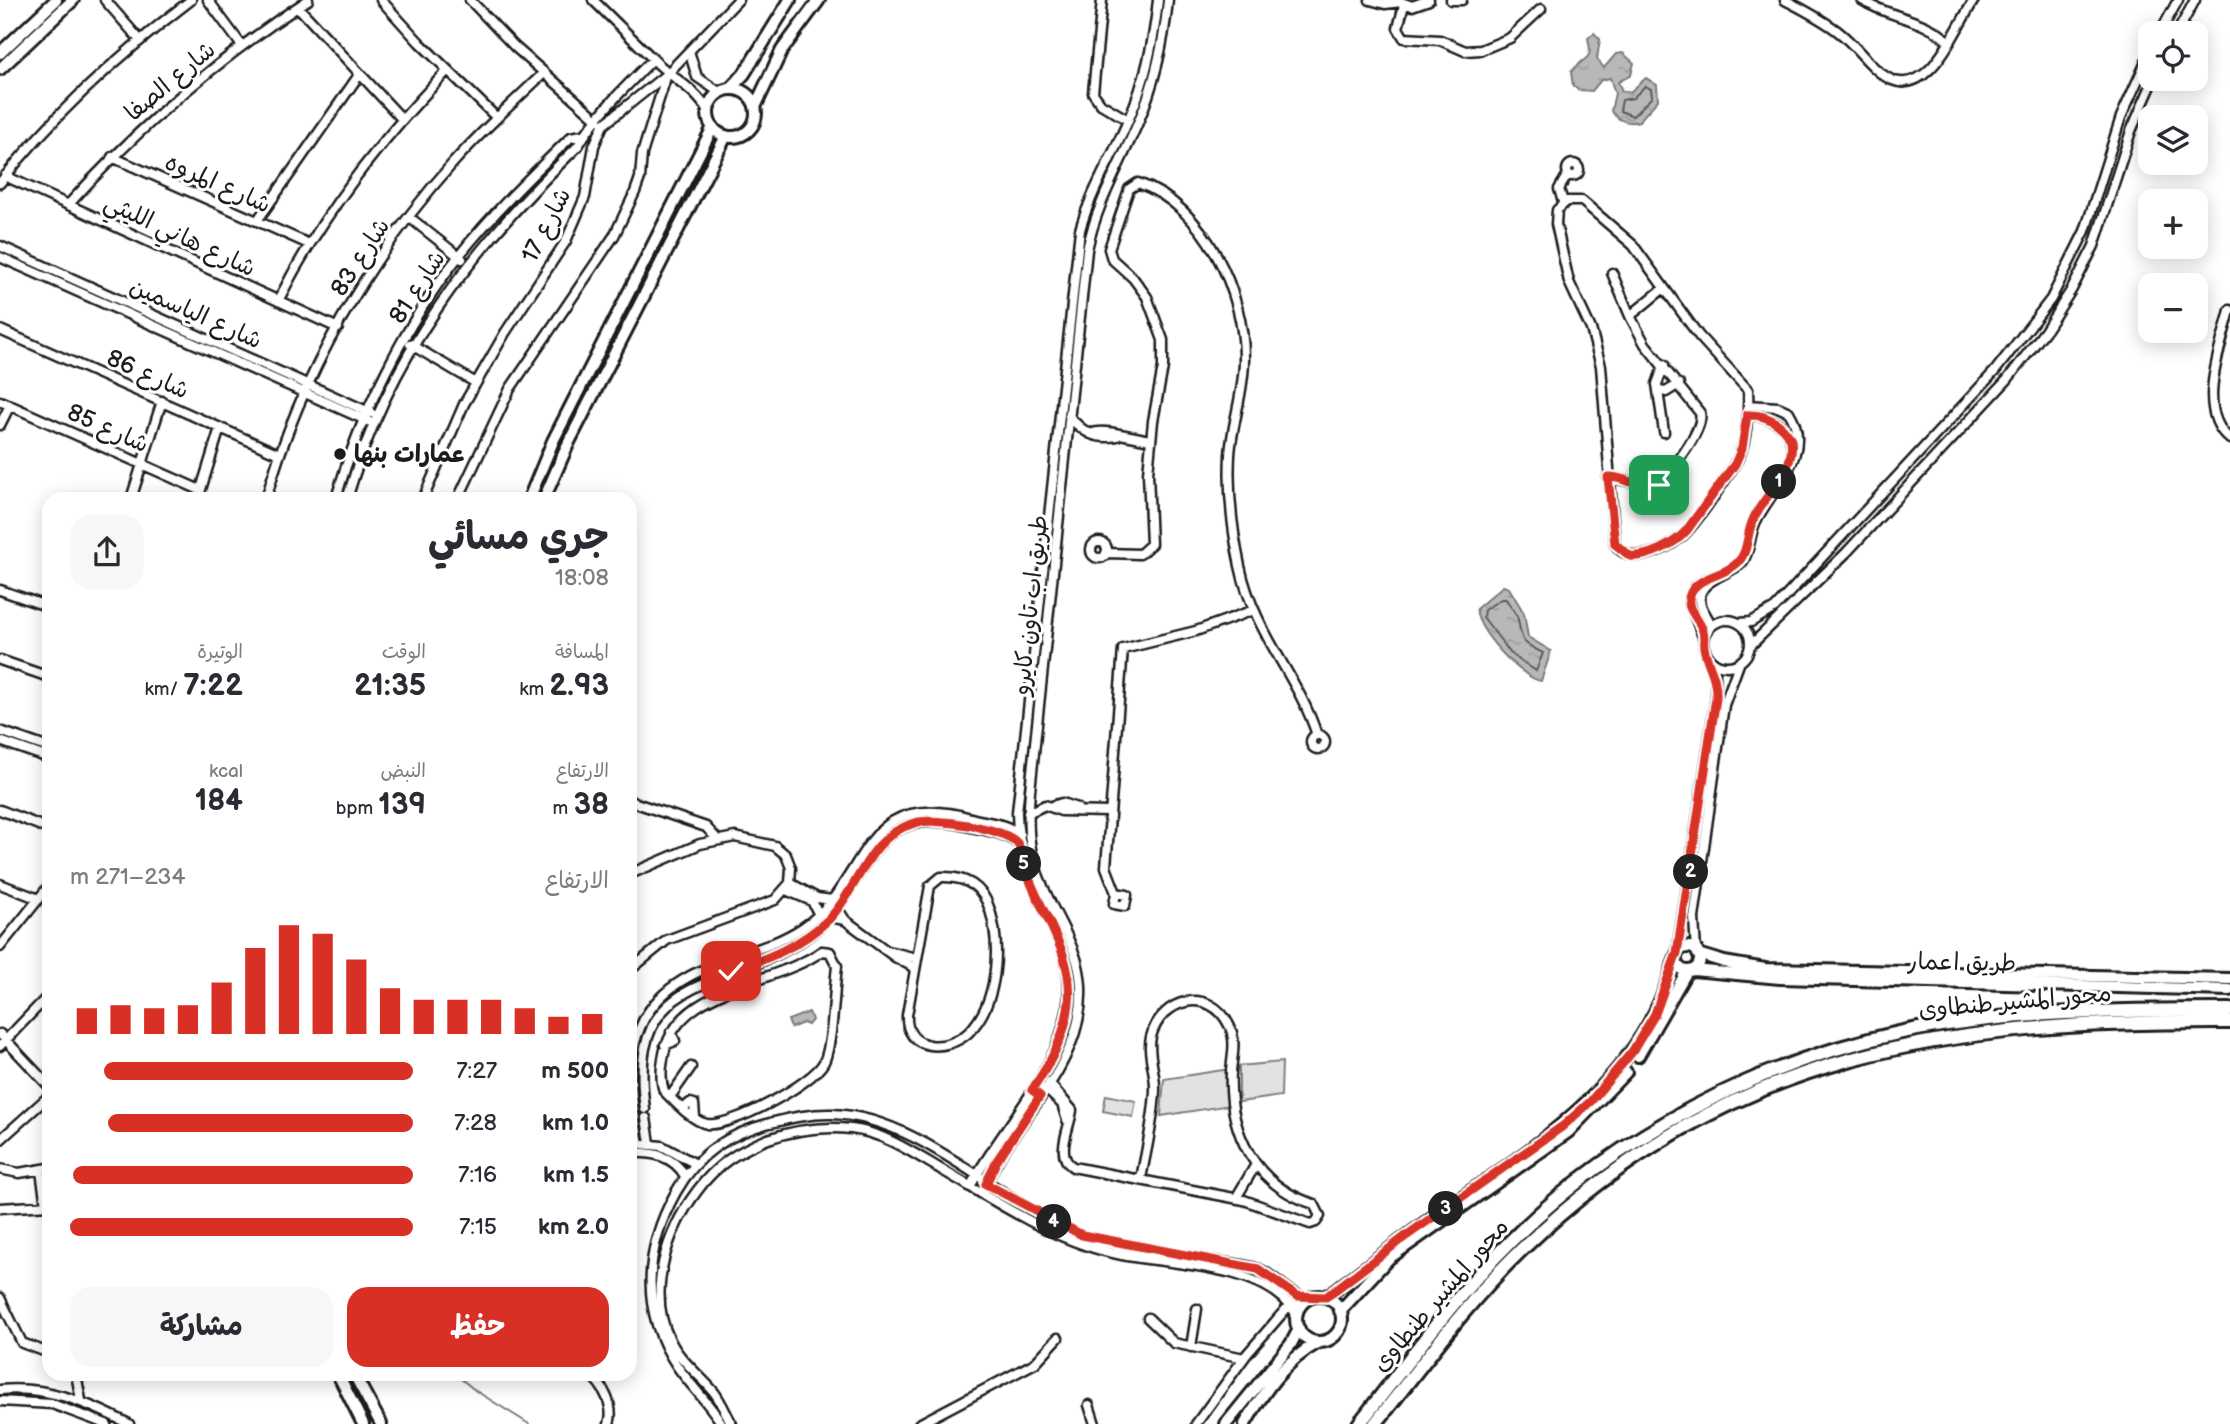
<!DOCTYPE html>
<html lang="ar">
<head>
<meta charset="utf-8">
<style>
  :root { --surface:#fff; --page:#f7f7f7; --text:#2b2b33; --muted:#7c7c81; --accent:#d93025 }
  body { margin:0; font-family:"Balsamiq Sans","Playpen Sans Arabic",sans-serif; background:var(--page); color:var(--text); direction:rtl; height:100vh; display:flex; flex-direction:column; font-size:26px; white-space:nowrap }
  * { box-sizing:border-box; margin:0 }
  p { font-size:23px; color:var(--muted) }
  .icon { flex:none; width:38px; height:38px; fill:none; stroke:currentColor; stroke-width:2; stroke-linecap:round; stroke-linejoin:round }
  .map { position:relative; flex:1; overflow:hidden; direction:ltr }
  .details { position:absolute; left:42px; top:492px; width:595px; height:889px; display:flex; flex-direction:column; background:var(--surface); border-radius:21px; box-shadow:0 4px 18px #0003; direction:rtl }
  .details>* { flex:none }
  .fabs { position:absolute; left:2138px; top:21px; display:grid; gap:14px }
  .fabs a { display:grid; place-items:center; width:70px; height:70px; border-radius:14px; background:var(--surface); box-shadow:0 4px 18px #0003; font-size:35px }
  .pin { position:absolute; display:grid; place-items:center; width:60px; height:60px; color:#fff; margin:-30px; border-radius:14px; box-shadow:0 4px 10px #0006 }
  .km { position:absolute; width:35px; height:35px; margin:-18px; border-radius:50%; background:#222; color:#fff; font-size:19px; line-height:35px; text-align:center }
  .round { display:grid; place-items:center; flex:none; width:74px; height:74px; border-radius:21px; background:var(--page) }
  .summary { display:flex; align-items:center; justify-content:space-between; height:119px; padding:0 28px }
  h1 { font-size:38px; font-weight:700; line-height:52px }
  .figures { display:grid; grid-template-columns:repeat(3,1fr); gap:10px; height:119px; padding:7px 28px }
  .figures div { display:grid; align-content:center }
  .figures b { font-size:30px; font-weight:700 }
  .figures small { font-size:19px; font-weight:400 }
  .figures p { font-size:19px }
  .chart { height:196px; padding:14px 28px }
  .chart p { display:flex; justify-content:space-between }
  .chart svg { width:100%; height:126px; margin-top:7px; stroke:var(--accent); stroke-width:6 }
  .action { display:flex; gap:14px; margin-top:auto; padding:14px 28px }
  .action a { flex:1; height:80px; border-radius:21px; background:var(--accent); color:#fff; font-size:28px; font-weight:700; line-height:80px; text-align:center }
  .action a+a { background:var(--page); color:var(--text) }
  ul { padding:0 28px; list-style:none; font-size:23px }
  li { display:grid; grid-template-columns:112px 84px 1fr; align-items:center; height:52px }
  li i { height:18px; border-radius:9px; background:var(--accent) }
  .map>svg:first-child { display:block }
  .green { fill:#e2e2e2; stroke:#7f7f7f; stroke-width:2 }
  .water { fill:url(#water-ripples); stroke:#7a7a7a; stroke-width:2 }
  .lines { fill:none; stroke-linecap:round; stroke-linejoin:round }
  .shore { stroke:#5a5a5a; stroke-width:2 }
  .stream { stroke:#7a7a7a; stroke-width:2 }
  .minor-casing { stroke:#1c1c1c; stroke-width:13 }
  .major-casing { stroke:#1c1c1c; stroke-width:16 }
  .highway-casing { stroke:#1c1c1c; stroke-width:18 }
  .minor { stroke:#fff; stroke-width:8 }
  .major { stroke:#fff; stroke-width:10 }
  .highway { stroke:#fff; stroke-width:12 }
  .route-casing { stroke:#fff; stroke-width:14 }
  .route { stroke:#d93025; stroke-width:9 }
  .poi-dot { fill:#1c1c1c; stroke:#fff; stroke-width:2.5 }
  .labels { text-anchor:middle; stroke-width:6; stroke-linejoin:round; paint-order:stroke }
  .street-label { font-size:24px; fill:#1c1c1c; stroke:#fff }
  .poi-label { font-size:24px; font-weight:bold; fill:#1c1c1c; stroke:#fff; text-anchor:start }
</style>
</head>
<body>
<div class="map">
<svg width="2230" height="1424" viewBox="0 0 2230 1424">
  <defs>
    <pattern id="water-ripples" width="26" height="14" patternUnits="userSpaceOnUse" patternTransform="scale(1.75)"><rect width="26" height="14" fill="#b8b8b8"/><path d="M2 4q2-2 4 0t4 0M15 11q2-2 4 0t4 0" fill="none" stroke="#9e9e9e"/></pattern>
  </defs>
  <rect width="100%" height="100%" fill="#fff"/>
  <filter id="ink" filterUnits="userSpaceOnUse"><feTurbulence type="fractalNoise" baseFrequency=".0143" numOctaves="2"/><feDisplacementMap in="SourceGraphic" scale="14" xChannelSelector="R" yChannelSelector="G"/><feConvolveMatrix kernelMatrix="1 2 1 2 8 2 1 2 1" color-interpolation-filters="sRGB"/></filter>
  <g filter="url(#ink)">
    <path class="green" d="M 1282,1062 L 1281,1096 L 1239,1102 L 1239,1066 Z
      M 1230,1069 L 1230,1105 L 1161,1116 L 1164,1079 Z
      M 1106,1095 L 1136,1101 L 1133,1117 L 1103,1111 Z"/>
    <path class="water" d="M 1594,33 L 1600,39 L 1597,59 L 1604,68 L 1616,54 L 1623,53 L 1634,63 L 1631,75 L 1618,82 L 1622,91 L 1630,92 L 1646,78 L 1657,85 L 1658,100 L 1639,121 C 1628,124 1618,121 1611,111 L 1615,93 L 1610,78 L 1601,80 L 1592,91 L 1579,90 L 1573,86 L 1571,72 C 1584,55 1594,63 1588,38 Z
      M 1503,586 L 1509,588 L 1524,613 L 1528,637 L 1551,651 L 1541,681 C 1522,679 1472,626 1477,608 Z
      M 809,1012 L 812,1020 L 808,1025 L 803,1023 L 791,1028 L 788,1020 Z"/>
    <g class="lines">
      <path class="shore" d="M 1645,86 L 1651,89 L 1652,97 L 1633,116 L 1620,111 L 1622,100 L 1633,98 Z
        M 1501,599 L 1506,599 C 1509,606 1517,613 1518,619 C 1522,643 1521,642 1543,653 L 1536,671 L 1511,654 L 1483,617 L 1484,610 Z"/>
      <path class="stream" d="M 455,1374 L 476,1391 L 529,1424"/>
      <defs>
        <path id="minor" d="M 105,0 L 139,39
          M 208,0 L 242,46
          M 381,0 L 419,42 L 497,118
          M 470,0 L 515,47 L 598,120
          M 593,0 L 653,59
          M 1102,0 L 1093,93 L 1101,104 L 1128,120
          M 1370,0 L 1385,4 L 1401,2 L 1412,6 L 1429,0
          M 1451,0 L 1462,0
          M 1785,0 C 1804,10 1824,20 1840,33 C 1867,54 1892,108 1931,68 C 1948,50 1961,21 1974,0
          M 1862,0 C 1889,18 1924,18 1948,41
          M 1404,5 L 1398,28 L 1404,38 L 1440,40 L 1465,51 L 1481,50 L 1510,38 L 1541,9
          M 298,7 L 402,119
          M 2160,33 L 2178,0
          M 2177,33 L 2195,0
          M 689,51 L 697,77 L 719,92
          M 112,157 L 309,244
          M1567 170a6 6 0 1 1 12 0a6 6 0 1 1-12 0Z
          M 5,176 L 338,328
          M 0,183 C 54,113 120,54 191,0
          M 1567,201 L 1582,201 L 1633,245 L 1699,336 L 1748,390 C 1749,408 1747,432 1742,449 C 1738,464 1694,527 1681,537 C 1664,551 1630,567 1615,544 L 1601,366 L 1591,329 L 1569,282 L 1556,224 L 1557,210 Z
          M 1563,202 L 1559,189 L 1568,174
          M 68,205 C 139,127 219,58 308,0
          M 409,217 L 462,259
          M 257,221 L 359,75
          M 0,246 L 371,413
          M 0,257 L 368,421
          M 1612,273 L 1630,316
          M 278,301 C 322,214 380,141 447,71
          M 2230,310 C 2222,345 2194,411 2230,439
          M 0,330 L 279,454
          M 410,344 L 476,383
          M 1659,390 L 1666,392 L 1679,384
          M 0,401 L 200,490
          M 1747,415 C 1767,414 1792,426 1792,449
          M 1069,416 C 1082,432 1096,440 1117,436
          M 0,425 L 10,405
          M 1664,432 L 1657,384 L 1664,365
          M 1093,433 C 1104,428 1136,438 1150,440
          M 1608,477 L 1656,487 C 1669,475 1705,429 1700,413 L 1645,344 L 1630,316 L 1664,288
          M 131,499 L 162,401
          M 198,499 L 220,428
          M 266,499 C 300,376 369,257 453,163 C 482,131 513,102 544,73
          M 336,499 C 359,416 405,324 458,257 C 492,214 532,175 571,137 L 582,135
          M 347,499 C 389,354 472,249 578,146 C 597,113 626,87 653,59 C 671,78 694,87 708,111
          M 423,499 L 464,404 L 505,333 L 566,241 L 585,197 L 594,146 L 603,125 L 667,74 L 738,0
          M 458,499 L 510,389 L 614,236 L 635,192 L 640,178 L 642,154 L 667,74
          M1091 550a8 8 0 1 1 16 0a8 8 0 1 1-16 0Z
          M 1106,553 L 1140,554 L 1151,544 L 1148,473 L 1153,421 L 1163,367 L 1163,340 L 1147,297 L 1133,278 L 1112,259 L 1109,249 L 1129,189 L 1138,183 C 1205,206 1245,294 1244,360 C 1244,392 1232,423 1230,455 C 1228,492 1232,529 1240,566 C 1254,633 1297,674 1317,735
          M 0,590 L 49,607
          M1704 643a23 23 0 1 1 46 0a23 23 0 1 1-46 0Z
          M 1739,623 L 1751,622 L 1775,608 L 1995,371 L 2051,299 L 2085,231 L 2121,117 L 2151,51
          M 1711,626 C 1709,617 1701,611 1700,601 C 1697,580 1730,574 1742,563 C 1751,550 1749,535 1756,521 C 1772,488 1815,453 1789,412 L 1778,407 L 1748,405
          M 1704,639 L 1689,602 L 1695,587 L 1707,579
          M 1750,646 L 1846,553 L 2007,380 L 2045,331 L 2072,289 L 2094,246 L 2131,131 L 2154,79
          M 0,660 L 49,677
          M 0,731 L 49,748
          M1311 742a7 7 0 1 1 14 0a7 7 0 1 1-14 0Z
          M 0,741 L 49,758
          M 630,801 L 706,827 L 716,838
          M 1052,806 L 1062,803 L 1077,808
          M 0,810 L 49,829
          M 1028,813 L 1045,805 L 1061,811 L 1110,812
          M 630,874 L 700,844 L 735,837 L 775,846 L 786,855 L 791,868 L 790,883 L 775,900 L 667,940 L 630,970
          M 941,877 C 965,876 983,886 990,910 C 1001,947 998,1003 969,1032 C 947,1053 905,1051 907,1015 L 930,886 Z
          M 790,883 L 817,898 L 832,900 L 845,920 L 895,957 L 915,968
          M 0,884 L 39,899
          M 786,890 L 812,901 L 819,915 L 845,920
          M 1116,893 L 1127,895 L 1125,906 L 1114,904 L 1116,893 L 1106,867 L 1123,649 L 1196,631 L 1254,610
          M 0,947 L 49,886
          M 822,951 L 830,952 L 837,966 C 834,989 833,1043 824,1062 C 813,1084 730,1128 707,1124 C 692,1121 675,1102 664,1091 C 660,1080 661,1070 663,1059 C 674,985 772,987 822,951 Z
          M 1696,951 L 1694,918 L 1724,705 L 1739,664
          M 892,952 L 916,958
          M 1677,953 L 1716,698 L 1715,674 L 1709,659
          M 0,1034 L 49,1086
          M 665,1045 L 675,1041 L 671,1032
          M 0,1046 L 49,995
          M 1049,1083 L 1072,1110 C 1070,1128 1054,1156 1073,1167 L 1244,1200 L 1310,1224 L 1316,1222 L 1320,1216 L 1314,1204 C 1255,1186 1228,1132 1231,1072 C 1232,1056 1237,1041 1229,1025 C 1210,986 1161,998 1151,1037 C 1147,1054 1156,1073 1155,1090 C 1154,1120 1146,1150 1141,1179
          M 1045,1088 L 1062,1104 L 1067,1120
          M 670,1097 L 691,1067
          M 684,1108 L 690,1103 L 694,1104 L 695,1117
          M 645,1109 C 625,964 729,996 811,934 C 872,887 863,801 966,826 C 984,830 1007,832 1020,846
          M 646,1118 L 650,1143
          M 0,1140 L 49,1096
          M 630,1143 L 662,1146 L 696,1164
          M 639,1143 C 631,1100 623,1053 647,1014 C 681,961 753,960 802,928 C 871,883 856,786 971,818 C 985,822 1010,824 1020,835
          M 630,1153 C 652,1152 673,1155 685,1176
          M 0,1169 L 19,1173 L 49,1168
          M 41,1171 L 46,1205
          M 970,1187 C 1011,1110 1097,1037 1060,942 C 1042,897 1017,862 1017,812 L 1080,230 C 1091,190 1114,155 1130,116 C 1146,79 1154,40 1158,0
          M 982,1194 C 1004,1132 1064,1086 1078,1021 C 1093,952 1052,923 1035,865 C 1027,840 1028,816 1030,791 L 1087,250 C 1096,205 1119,167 1137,125 C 1154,86 1164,43 1168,0
          M 1236,1198 L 1255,1166
          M 0,1208 L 49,1205
          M 0,1298 L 22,1343 L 49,1353
          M 1148,1318 L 1174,1343 L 1244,1358
          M 1191,1347 L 1197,1309
          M 76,1374 L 81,1400
          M 589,1374 C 603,1384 615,1407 609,1424
          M 0,1390 C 47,1385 88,1403 129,1424
          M 0,1401 L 52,1404 L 106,1424
          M 1089,1405 L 1095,1424
          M 722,1424 C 709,1403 691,1386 677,1366 C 640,1311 644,1249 676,1192 C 698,1153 728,1134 770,1123 C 791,1118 812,1113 833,1114 C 917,1117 994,1196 1068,1230 C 1111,1250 1165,1253 1212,1261 C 1227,1263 1244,1264 1259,1269 C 1277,1277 1288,1294 1308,1299
          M 732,1424 C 726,1414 721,1401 714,1392 C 700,1375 679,1360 670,1340 C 646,1292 667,1231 697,1191 C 716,1165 738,1151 768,1139 C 794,1130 823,1126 851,1129 C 883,1132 915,1154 942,1170 C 999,1203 1056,1243 1122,1255 C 1173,1265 1269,1265 1296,1314
          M 919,1424 L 1035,1363 L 1058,1338
          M 1196,1424 L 1247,1354 L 1293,1301"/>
        <path id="major" d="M 0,53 L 56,0
          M 0,69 L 73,0
          M 730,89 L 744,74 L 790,0
          M708 113a24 24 0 1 1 48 0a24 24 0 1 1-48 0Z
          M 755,107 L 782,50 L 819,0
          M 529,499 L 553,441 L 713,127
          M 544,499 L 569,442 L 726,136
          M1676 959a12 12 0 1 1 24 0a12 12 0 1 1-24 0Z
          M 1698,954 L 1724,962 L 1765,969 L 2230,979
          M 1693,970 L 1780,978 L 2230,990
          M 1638,1056 L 1687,971
          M1296 1319a23 23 0 1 1 46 0a23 23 0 1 1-46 0Z
          M 1326,1297 C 1363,1270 1399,1241 1437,1214 C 1536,1146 1642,1083 1675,959
          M 1340,1311 L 1388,1259 L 1568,1132 L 1626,1072
          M 338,1374 L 363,1424
          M 354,1374 L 381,1424
          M 1226,1424 L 1291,1344 L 1299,1329
          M 1245,1424 C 1265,1390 1284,1361 1319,1342"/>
        <path id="highway" d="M 1359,1424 C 1408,1362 1454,1297 1511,1241 C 1615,1136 1759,1062 1903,1032 C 2004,1011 2127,1010 2230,1010
          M 1375,1424 C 1422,1365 1467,1302 1521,1250 C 1732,1047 1951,1021 2230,1022"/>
      </defs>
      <use href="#minor" class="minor-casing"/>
      <use href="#major" class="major-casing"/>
      <use href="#highway" class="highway-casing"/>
      <use href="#minor" class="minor"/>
      <use href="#major" class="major"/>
      <use href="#highway" class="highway"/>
    </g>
  </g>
  <g class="lines" filter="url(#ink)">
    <defs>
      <path id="route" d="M 731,971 C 767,959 801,946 829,919 C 860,887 867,836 915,823 C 934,817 1005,828 1017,843 C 1023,850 1024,864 1027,873 C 1043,917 1074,954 1069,1003 C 1065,1037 1051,1062 1032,1090 L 1040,1096 L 996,1162 L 986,1184 L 1082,1235 L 1258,1269 L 1297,1296 L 1326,1297 L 1406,1236 L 1563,1126 L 1591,1101 L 1632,1052 L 1655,1014 L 1677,953 L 1716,698 C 1717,674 1707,666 1704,647 C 1703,642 1705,636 1703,631 C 1699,617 1683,609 1691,592 C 1700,576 1723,576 1736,564 C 1749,553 1746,535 1753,520 C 1764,493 1796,473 1791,440 C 1782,423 1766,414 1747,415 L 1742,448 L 1735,464 L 1687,530 C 1675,544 1648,558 1630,556 L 1615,544 L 1608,477 C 1625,476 1645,492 1659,485"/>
    </defs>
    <use href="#route" class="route-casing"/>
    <use href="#route" class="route"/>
  </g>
  <circle class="poi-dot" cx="340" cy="454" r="7"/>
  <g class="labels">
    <g class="street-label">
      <text transform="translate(170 81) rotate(-40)" y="8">شارع الصفا</text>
      <text transform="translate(218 183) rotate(24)" y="8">شارع المروه</text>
      <text transform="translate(546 225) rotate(-63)" y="8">شارع 17</text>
      <text transform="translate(180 235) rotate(25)" y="8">شارع هاني الليثي</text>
      <text transform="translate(360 257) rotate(-57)" y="8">شارع 83</text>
      <text transform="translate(417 287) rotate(-57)" y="8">شارع 81</text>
      <text transform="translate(196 313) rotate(24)" y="8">شارع الياسمين</text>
      <text transform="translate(148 374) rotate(24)" y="8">شارع 86</text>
      <text transform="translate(108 428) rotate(24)" y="8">شارع 85</text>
      <text transform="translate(1030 605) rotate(-84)" y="8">طريق اب تاون كايرو</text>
      <text transform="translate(1962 962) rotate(1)" y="8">طريق اعمار</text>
      <text transform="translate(2015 1001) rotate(-5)" y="8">محور المشير طنطاوى</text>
      <text transform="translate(1440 1295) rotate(-49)" y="8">محور المشير طنطاوى</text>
    </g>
    <g class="poi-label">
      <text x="354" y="462">عمارات بنها</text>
    </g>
  </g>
</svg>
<div class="fabs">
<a><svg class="icon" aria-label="locate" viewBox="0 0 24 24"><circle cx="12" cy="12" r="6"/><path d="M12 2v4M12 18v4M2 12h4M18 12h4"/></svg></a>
<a><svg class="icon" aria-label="layers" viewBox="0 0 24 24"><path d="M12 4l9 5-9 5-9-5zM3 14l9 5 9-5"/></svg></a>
<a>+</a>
<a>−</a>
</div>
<div class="pin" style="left:1659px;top:485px;background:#1e9e55"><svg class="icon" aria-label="arrive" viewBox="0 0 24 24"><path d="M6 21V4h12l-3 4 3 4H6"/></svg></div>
<div class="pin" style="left:731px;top:971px;background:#d93025"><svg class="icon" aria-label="check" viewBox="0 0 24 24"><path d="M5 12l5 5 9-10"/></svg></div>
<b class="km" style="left:1779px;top:482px">1</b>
<b class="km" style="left:1691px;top:872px">2</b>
<b class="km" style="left:1446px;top:1209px">3</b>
<b class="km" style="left:1054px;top:1222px">4</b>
<b class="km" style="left:1024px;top:864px">5</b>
<section class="details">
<div class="summary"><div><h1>جري مسائي</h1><p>18:08</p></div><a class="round"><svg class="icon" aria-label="share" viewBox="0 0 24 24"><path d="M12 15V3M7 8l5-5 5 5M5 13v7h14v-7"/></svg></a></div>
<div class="figures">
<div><p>المسافة</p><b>2.93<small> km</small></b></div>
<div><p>الوقت</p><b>21:35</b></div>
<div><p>الوتيرة</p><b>7:22<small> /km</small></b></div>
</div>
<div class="figures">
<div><p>الارتفاع</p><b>38<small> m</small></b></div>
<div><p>النبض</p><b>139<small> bpm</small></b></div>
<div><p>kcal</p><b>184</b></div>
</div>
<div class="chart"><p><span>الارتفاع</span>234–271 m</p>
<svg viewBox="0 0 160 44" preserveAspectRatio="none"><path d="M5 44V35M15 44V34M25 44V35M35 44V34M45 44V26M55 44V14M65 44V6M75 44V9M85 44V18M95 44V28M105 44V32M115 44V32M125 44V32M135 44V35M145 44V38M155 44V37"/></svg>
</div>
<ul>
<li><b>500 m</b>7:27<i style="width:90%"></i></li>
<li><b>1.0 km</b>7:28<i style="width:89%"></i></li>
<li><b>1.5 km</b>7:16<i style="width:99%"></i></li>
<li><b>2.0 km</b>7:15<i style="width:100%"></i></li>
</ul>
<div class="action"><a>حفظ</a><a>مشاركة</a></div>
</section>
</div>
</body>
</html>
